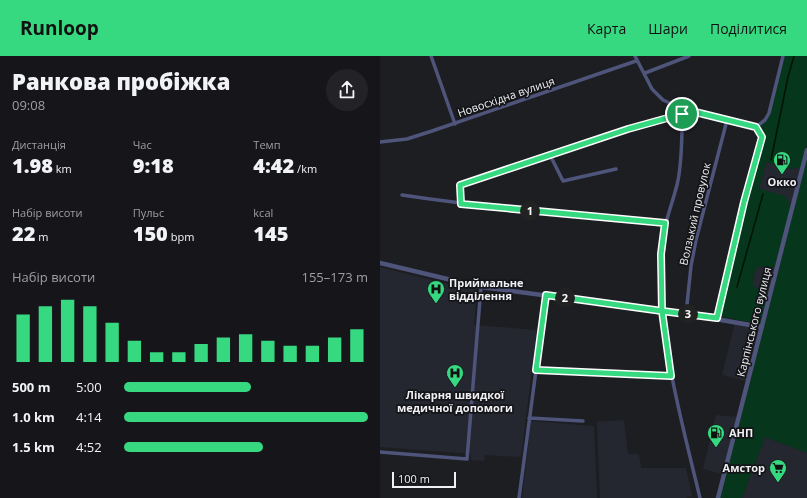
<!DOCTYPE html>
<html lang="uk">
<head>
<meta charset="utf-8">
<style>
  :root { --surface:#16161a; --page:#232327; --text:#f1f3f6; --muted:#9e9fa2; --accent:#36d880 }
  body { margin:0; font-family:"Open Sans",sans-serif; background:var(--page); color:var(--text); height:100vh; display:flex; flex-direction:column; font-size:15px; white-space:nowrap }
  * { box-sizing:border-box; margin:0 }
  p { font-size:13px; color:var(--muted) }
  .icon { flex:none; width:22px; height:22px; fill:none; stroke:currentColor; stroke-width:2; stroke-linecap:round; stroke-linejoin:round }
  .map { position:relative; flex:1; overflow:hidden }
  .panel { display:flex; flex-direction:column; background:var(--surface); width:380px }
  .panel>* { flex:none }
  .scale { position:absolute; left:12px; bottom:10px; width:64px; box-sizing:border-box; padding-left:4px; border:2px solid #f0f0f3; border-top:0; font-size:11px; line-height:14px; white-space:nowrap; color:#f0f0f3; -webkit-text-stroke:3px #141518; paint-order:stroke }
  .pin { position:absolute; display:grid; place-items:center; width:34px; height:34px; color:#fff; margin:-17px; border:2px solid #fff; border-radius:50%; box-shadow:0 1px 4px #0007 }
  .km { position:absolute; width:20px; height:20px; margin:-10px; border-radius:50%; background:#222; color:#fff; font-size:11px; line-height:20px; text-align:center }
  .round { display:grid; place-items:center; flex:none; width:42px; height:42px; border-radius:21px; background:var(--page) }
  .headline { display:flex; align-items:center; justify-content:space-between; height:68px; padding:0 12px }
  h1 { font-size:22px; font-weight:800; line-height:30px }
  .figures { display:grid; grid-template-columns:repeat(3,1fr); gap:6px; height:68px; padding:4px 12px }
  .figures div { display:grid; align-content:center }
  .figures b { font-size:20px; font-weight:800 }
  .figures small { font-size:11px; font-weight:400 }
  .figures p { font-size:11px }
  .chart { height:112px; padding:8px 12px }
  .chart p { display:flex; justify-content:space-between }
  .chart svg { width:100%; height:72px; margin-top:4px; stroke:var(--accent); stroke-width:6 }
  ul { padding:0 12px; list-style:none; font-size:13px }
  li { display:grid; grid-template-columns:64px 48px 1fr; align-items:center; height:30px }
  li i { height:10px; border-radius:5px; background:var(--accent) }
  header { display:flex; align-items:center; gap:24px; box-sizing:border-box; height:56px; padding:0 20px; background:var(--accent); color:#111 }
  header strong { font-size:19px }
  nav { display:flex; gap:22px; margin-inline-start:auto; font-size:14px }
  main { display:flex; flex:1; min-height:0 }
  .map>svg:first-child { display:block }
  .built { fill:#252730 }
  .green { fill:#06361c }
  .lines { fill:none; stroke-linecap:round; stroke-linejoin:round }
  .stream { stroke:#001505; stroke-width:1.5 }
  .minor { stroke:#4f547b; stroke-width:3.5 }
  .tertiary { stroke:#4f547b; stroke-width:4.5 }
  .route-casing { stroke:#fff; stroke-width:8 }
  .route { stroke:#36d880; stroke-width:5 }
  .labels { text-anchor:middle; stroke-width:3.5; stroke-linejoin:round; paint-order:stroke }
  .street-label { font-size:11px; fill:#f0f0f3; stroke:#141518 }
  .poi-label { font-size:11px; font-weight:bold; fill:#f0f0f3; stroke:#141518 }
</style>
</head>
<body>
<header>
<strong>Runloop</strong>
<nav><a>Карта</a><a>Шари</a><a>Поділитися</a></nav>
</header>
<main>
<section class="panel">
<div class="headline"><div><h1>Ранкова пробіжка</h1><p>09:08</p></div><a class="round"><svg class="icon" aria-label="share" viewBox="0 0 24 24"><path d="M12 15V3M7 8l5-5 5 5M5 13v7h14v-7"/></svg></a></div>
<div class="figures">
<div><p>Дистанція</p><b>1.98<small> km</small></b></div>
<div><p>Час</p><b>9:18</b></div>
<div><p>Темп</p><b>4:42<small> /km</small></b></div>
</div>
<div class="figures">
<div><p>Набір висоти</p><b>22<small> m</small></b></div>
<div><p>Пульс</p><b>150<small> bpm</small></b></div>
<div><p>kcal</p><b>145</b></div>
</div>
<div class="chart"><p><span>Набір висоти</span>155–173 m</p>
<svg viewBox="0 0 160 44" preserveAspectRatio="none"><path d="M5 44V15M15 44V10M25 44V6M35 44V10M45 44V20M55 44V31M65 44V38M75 44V38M85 44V33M95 44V29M105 44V27M115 44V31M125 44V34M135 44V34M145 44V29M155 44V24"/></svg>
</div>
<ul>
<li><b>500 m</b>5:00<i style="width:52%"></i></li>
<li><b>1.0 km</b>4:14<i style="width:100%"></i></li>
<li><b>1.5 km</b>4:52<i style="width:57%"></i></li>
</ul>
</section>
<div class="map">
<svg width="427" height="442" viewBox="0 0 427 442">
  <rect width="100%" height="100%" fill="#1d1e22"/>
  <path class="built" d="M 386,106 L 412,113 L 421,111 L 411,151 L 379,133 Z
    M 379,210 L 389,212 L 396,210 L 388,239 L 383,234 L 374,231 L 372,227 L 375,214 Z
    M 0,211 L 79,231 L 97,233 L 94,269 L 157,274 L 141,401 L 105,399 L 104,405 L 91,404 L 91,398 L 0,391 Z
    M 355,267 L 380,272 L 366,325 L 342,319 Z
    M 336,359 L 357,361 L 342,418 L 323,413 Z
    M 244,364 L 248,398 L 259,398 L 261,412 L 306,412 L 312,440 L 305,442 L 220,442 L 217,366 Z
    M 151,365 L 214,370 L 217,442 L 142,442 Z
    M 385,381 L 427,397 L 427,442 L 362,442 Z"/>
  <path class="green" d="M 403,0 L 427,0 L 427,88 L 421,111 L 412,113 L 386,106 L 379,133 L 405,140 L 411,151 L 396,210 L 389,212 L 379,210 C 374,215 371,224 374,231 L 383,234 L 388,239 L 381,268 L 337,260 L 364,146 L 382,81 L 376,71 L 385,64 L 389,57 Z
    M 427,102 L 427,397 L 385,381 L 362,442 L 340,442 Z"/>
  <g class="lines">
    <path class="stream" d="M 391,104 L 408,21 L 414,0
      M 357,231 L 383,138"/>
    <path class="minor" d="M 51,0 L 75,68
      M 255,0 L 272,33 L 283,44 L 303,53 L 376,71
      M 265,17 L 309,0
      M 303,53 C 301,78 303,105 297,129 C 291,152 282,173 281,197 C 277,280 301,362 320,442
      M 376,71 L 385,64 L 389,57 L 403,0
      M 0,86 L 27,83 L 52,75 L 256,5
      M 170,99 L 183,125 L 236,113
      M 22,139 C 109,152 197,160 285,167
      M 81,148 L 80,129 L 247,73 L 302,58
      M 306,258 L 311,210 L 316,184 L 347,64
      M 337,262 L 364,146 L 382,81 L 376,71
      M 156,314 L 291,320
      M 149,362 L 203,365
      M 0,396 L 87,403 L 101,231
      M 139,442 L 166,239"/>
    <path class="tertiary" d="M 0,207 L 101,231 L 306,258 L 382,271
      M 338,442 L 427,94"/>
  </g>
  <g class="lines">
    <defs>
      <path id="route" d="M 302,58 L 248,73 L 80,129 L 81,148 L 285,167 L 281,198 L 282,255 L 166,239 L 156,314 L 291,320 L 282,255 L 337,262 L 364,146 L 382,81 L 376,71 L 303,53 L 302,58"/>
    </defs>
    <use href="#route" class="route-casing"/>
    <use href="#route" class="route"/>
  </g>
  <defs>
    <symbol id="fuel-pin" viewBox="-11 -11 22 30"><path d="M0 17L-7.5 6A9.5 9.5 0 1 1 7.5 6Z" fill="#36d880" stroke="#141518"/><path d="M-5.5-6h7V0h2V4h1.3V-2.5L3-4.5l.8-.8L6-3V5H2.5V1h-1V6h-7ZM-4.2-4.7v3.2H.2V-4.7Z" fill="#111"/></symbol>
    <symbol id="hospital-pin" viewBox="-11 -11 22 30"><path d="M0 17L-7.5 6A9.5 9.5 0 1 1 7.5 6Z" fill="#36d880" stroke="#141518"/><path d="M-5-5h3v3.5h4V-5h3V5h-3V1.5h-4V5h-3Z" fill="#111"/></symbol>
    <symbol id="supermarket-pin" viewBox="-11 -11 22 30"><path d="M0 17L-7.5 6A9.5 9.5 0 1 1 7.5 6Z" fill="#36d880" stroke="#141518"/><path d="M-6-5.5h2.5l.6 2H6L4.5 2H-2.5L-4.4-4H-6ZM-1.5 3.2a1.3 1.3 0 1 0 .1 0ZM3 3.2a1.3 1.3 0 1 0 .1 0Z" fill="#111"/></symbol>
  </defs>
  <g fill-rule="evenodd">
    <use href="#fuel-pin" x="392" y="94" width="20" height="27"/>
    <use href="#hospital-pin" x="46" y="223" width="20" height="27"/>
    <use href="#hospital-pin" x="65" y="307" width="20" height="27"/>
    <use href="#fuel-pin" x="326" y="367" width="20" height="27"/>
    <use href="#supermarket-pin" x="388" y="402" width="20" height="27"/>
  </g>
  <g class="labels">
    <g class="street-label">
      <text transform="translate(126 41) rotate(-19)" y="4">Новосхідна вулиця</text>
      <text transform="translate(315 158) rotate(-77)" y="4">Волзький провулок</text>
      <text transform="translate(374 266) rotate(-76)" y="4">Карпінського вулиця</text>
    </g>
    <g class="poi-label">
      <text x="402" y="130">Окко</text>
      <text x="69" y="231" text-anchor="start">Приймальне<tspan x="69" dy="13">відділення</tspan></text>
      <text x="75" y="343">Лікарня швидкої<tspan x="75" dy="13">медичної допомоги</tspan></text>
      <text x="349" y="381" text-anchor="start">АНП</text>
      <text x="385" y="416" text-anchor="end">Амстор</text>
    </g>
  </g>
</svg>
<div class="scale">100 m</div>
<div class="pin" style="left:302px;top:58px;background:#1e9e55"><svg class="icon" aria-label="arrive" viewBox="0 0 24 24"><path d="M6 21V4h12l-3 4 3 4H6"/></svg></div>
<b class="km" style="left:150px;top:155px">1</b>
<b class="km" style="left:185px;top:242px">2</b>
<b class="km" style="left:308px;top:258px">3</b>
</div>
</main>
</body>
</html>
